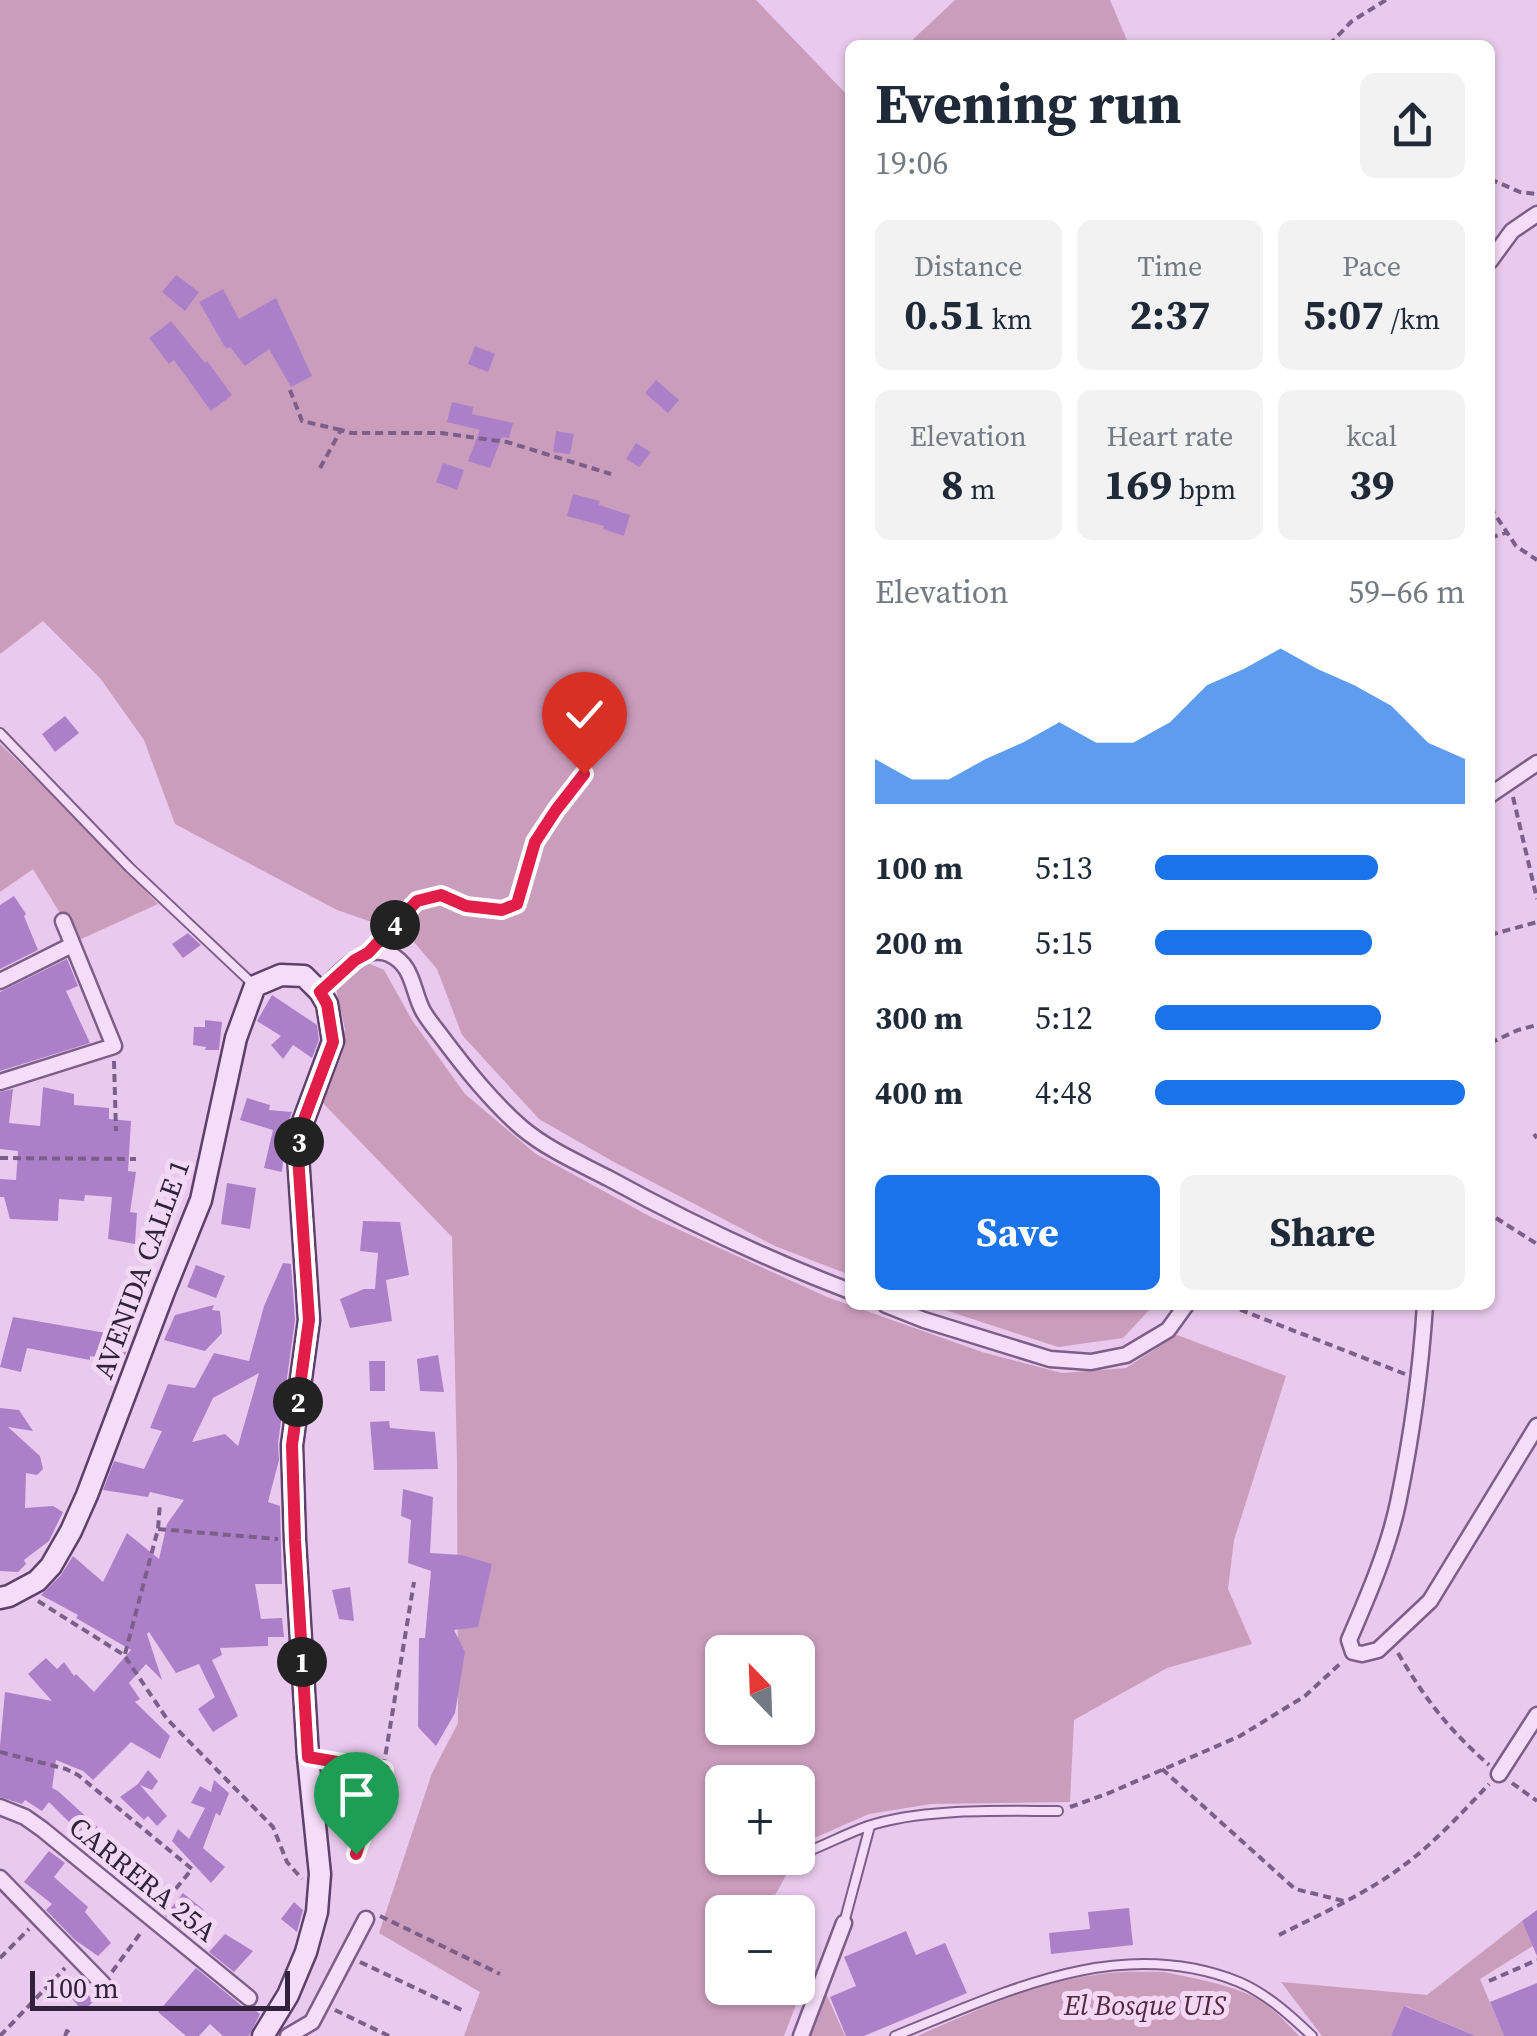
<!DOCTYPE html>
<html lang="en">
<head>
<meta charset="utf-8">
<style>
  :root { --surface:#fff; --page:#f2f2f3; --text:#1f2937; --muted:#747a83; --accent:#1a73e8 }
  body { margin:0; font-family:"Source Serif 4",serif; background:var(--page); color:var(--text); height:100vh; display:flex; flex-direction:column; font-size:38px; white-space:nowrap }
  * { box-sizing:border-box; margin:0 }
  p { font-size:32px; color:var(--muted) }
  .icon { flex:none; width:55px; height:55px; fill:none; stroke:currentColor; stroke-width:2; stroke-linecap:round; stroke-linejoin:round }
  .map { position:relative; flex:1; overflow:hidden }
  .sheet { position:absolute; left:845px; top:40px; width:650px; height:1270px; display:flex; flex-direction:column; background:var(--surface); border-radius:15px; box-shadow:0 2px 8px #0004 }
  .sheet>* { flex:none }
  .needle { width:65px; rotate:337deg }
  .controls { position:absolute; left:705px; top:1635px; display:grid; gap:20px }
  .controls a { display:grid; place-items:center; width:110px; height:110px; border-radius:15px; background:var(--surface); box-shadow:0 2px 8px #0004; font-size:50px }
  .scale { position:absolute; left:30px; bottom:25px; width:260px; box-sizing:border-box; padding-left:10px; border:5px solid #31213a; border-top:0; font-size:28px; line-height:35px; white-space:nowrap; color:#31213a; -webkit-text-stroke:8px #f2d8f5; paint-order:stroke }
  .pin { position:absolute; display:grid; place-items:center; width:85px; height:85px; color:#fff; margin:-102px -42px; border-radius:50% 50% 50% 0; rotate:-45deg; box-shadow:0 0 10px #0007 }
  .pin .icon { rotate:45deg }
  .km { position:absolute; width:50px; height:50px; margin:-25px; border-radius:50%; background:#222; color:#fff; font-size:28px; line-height:50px; text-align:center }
  .round { display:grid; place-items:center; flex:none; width:105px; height:105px; border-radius:15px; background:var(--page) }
  .headline { display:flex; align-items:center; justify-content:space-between; height:170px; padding:0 30px }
  h1 { font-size:55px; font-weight:700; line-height:75px }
  .metrics { display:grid; grid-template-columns:repeat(3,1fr); gap:15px; height:170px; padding:10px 30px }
  .metrics div { display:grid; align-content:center; border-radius:15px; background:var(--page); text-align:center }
  .metrics b { font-size:42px; font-weight:700 }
  .metrics small { font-size:28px; font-weight:400 }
  .metrics p { font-size:28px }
  .chart { height:280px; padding:20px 30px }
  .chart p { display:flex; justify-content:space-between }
  .chart svg { width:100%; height:180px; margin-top:10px; fill:var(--accent); opacity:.7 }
  .action { display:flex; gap:20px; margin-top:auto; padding:20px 30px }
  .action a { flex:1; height:115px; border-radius:15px; background:var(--accent); color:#fff; font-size:40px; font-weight:700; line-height:115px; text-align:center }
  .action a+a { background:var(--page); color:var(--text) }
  ul { padding:0 30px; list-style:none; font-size:32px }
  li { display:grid; grid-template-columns:160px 120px 1fr; align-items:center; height:75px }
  li i { height:25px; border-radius:12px; background:var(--accent) }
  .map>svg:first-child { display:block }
  .green { fill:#cb9dbd; fill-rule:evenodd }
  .building { fill:#ac80c9; fill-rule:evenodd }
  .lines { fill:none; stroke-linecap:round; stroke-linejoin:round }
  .lane-casing { stroke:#7c5e88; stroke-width:12 }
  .street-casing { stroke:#7c5e88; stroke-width:19 }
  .secondary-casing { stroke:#5d416a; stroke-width:25 }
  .path { stroke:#7c5e88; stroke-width:4; stroke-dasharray:8 5; stroke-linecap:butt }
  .lane { stroke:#f5dcf8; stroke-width:8 }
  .street { stroke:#f5dcf8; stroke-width:14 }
  .secondary { stroke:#f5dcf8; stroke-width:20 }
  .route-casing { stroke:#fff; stroke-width:20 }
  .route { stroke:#e11d48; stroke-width:12 }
  .labels { text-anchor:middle; stroke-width:10; stroke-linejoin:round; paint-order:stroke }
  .street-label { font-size:28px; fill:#31213a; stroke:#f2d8f5 }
  .park-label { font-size:28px; font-style:italic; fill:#552842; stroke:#f2d8f5 }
</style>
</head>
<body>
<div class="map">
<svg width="1537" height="2036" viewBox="0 0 1537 2036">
  <rect width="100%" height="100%" fill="#e9c9ed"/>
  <path class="green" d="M 0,0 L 756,0 L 850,98 L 850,1275 L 775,1246 L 614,1162 L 539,1119 L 462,1035 L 437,969 L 407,934 L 337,910 L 175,824 L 144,740 L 100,678 L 43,621 L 0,654 Z
    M 955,0 L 1110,0 L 1129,45 L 907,45 Z
    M 0,744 L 64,806 L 158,904 L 77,941 L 33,869 L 0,892 Z
    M 368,963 L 384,970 L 412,1020 L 465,1094 L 536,1154 L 651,1217 L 827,1297 L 982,1352 L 1062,1373 L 1126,1368 L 1177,1335 L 1286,1376 L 1234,1540 L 1228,1589 L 1252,1644 L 1167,1668 L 1074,1720 L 1070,1802 L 931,1804 L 869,1814 L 803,1843 L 798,1853 L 798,1782 L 722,1782 L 722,1858 L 795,1858 L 777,1892 L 760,1912 L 722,1912 L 722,1988 L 782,1988 L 800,1994 L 784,2036 L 464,2036 L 480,1992 L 379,1933 L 432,1773 L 458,1723 L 457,1462 L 452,1237 L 322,1102 L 345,1029 L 336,989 ZM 722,1652 L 798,1652 L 798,1728 L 722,1728 Z
    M 930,1305 L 1154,1305 L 1123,1338 L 1058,1347 Z
    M 1522,1921 L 1533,1946 L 1480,1979 L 1504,2036 L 1476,2036 L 1405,2006 L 1391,2036 L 1322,2036 L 1281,1982 L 1427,1995 Z
    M 1164,1972 C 1192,1978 1223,1983 1250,1995 C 1269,2004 1285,2021 1299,2036 L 917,2036 C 976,2011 1037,1981 1102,1974 C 1122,1971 1144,1972 1164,1972 Z
    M 825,1991 L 845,2036 L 807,2036 Z"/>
  <path class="building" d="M 176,275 L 199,292 L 185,311 L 162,292 Z
    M 223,289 L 239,319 L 276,298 L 312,376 L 291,387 L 269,349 L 245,366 L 230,347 L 226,349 L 199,302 Z
    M 171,321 L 205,363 L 207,361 L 232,395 L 211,411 L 174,360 L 169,364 L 149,338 Z
    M 475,346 L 495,354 L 488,372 L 468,364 Z
    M 656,380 L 679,400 L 668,413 L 645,393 Z
    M 452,402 L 473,407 L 472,414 L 513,423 L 509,438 L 502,437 L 490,468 L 468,461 L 480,430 L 447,422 Z
    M 556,431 L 574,434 L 570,454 L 553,452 Z
    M 636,443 L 651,452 L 639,467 L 626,459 Z
    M 443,463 L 464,470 L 457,490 L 436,482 Z
    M 573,494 L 600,501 L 599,505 L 630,515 L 624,536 L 603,529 L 604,526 L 567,516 Z
    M 65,716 L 79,733 L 55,752 L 42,734 Z
    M 14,896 L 26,914 L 24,916 L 38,950 L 0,969 L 0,905 Z
    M 188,933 L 201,945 L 183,958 L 172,944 Z
    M 67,959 L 78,986 L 66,991 L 90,1043 L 0,1071 L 0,992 Z
    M 272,995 L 317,1025 L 319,1040 L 312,1058 L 293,1045 L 283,1059 L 271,1045 L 281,1036 L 257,1021 Z
    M 205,1020 L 222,1022 L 219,1050 L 205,1050 L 206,1047 L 193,1045 L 194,1027 L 205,1027 Z
    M 43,1087 L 74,1094 L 74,1105 L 109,1108 L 109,1119 L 131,1121 L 128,1171 L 136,1172 L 130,1212 L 137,1213 L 135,1244 L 108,1239 L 112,1197 L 85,1195 L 84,1201 L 59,1199 L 58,1221 L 10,1219 L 4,1197 L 0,1197 L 0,1179 L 16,1180 L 18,1151 L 0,1149 L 0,1092 L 13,1089 L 9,1123 L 40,1126 Z
    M 247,1098 L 270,1105 L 269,1110 L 292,1112 L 286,1128 L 282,1172 L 264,1168 L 273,1130 L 240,1120 Z
    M 227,1183 L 256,1188 L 250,1229 L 221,1224 Z
    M 363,1221 L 400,1222 L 409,1275 L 386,1280 L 392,1321 L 350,1328 L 340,1299 L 364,1289 L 375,1289 L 378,1253 L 360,1251 Z
    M 283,1263 L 291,1264 L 295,1320 L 278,1443 L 279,1460 L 268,1502 L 280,1506 L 282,1584 L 255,1584 L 261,1619 L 282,1618 L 284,1637 L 268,1637 L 268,1646 L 220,1648 L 222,1655 L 212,1660 L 238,1716 L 213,1732 L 198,1709 L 215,1697 L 199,1664 L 176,1673 L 149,1632 L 147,1634 L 162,1680 L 146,1664 L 129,1683 L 140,1699 L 135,1702 L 170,1736 L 160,1759 L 131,1742 L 93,1780 L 83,1771 L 56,1760 L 52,1788 L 58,1791 L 102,1831 L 91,1844 L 49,1802 L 42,1811 L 25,1800 L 22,1804 L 0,1797 L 0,1746 L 5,1692 L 52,1701 L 28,1674 L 46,1658 L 57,1669 L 64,1662 L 74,1676 L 76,1674 L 94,1692 L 131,1650 L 76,1618 L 78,1615 L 41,1595 L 61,1575 L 73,1556 L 103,1582 L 127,1533 L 159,1559 L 167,1524 L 184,1500 L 150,1492 L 148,1497 L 103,1490 L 114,1461 L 144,1469 L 162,1431 L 150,1428 L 168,1384 L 195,1388 L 214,1353 L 249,1361 L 264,1306 ZM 259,1373 L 238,1446 L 225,1434 L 192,1442 L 213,1398 Z
    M 196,1265 L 225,1276 L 216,1298 L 187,1287 Z
    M 214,1305 L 212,1310 L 220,1311 L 222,1333 L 205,1351 L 164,1340 L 175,1315 Z
    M 13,1317 L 106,1333 L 109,1325 L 133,1331 L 123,1361 L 90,1356 L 90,1360 L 27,1348 L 21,1372 L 0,1367 Z
    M 438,1355 L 444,1392 L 420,1391 L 417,1359 Z
    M 369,1361 L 385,1361 L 385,1391 L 370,1391 Z
    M 0,1408 L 19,1410 L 33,1431 L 8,1427 L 40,1456 L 43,1469 L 37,1475 L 26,1473 L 25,1508 L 53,1506 L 63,1512 L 49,1541 L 24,1560 L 26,1564 L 18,1572 L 0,1571 Z
    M 389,1421 L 390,1428 L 435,1432 L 438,1469 L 374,1470 L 370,1422 Z
    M 403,1489 L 433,1497 L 430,1553 L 462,1555 L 492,1564 L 478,1627 L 454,1630 L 465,1652 L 455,1713 L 436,1746 L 418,1727 L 419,1638 L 425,1638 L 431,1571 L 408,1563 L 411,1520 L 401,1516 Z
    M 350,1587 L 354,1621 L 339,1619 L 332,1590 Z
    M 148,1770 L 158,1781 L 152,1790 L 140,1785 L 167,1816 L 157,1826 L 148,1816 L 144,1820 L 120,1797 L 138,1784 Z
    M 214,1780 L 229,1793 L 220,1816 L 216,1813 L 203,1848 L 225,1867 L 211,1883 L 172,1841 L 178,1829 L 189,1839 L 205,1808 L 191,1803 L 200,1786 L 211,1792 Z
    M 122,1849 L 136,1862 L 122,1881 L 103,1865 Z
    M 49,1851 L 65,1863 L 54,1877 L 88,1907 L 85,1912 L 111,1943 L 98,1956 L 75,1940 L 46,1910 L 52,1904 L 24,1882 Z
    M 183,1893 L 204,1910 L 186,1933 L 165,1916 Z
    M 294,1902 L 303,1910 L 297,1932 L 281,1919 Z
    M 1129,1908 L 1133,1945 L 1051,1954 L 1049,1933 L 1090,1929 L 1088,1912 Z
    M 1537,1910 L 1537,1956 L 1522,1921 Z
    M 906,1931 L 916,1955 L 945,1943 L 967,1993 L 864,2036 L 846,2036 L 830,1997 L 856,1986 L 844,1957 Z
    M 225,1934 L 253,1951 L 234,1972 L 209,1952 Z
    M 196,1968 L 242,2006 L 252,2008 L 260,2014 L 249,2036 L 223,2036 L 210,2024 L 199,2036 L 186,2036 L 158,2012 Z
    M 73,1979 L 94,2001 L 83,2011 L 63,1989 Z
    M 1537,1983 L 1537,2036 L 1504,2036 L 1490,2002 Z
    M 1404,2006 L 1476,2036 L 1391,2036 Z"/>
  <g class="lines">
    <defs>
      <path id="lane" d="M 0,733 L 129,867 L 255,986
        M 809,1851 C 829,1843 848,1833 868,1826 C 921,1808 1001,1811 1058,1811
        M 844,1923 L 870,1826
        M 895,2036 C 1005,1992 1120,1934 1239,1982 C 1267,1994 1291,2016 1312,2036"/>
      <path id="street" d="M 1490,261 L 1512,231 L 1537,214
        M 1490,795 L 1537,763
        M 0,981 L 72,945
        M 320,992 C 337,976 362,943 389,954 C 414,965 412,991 423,1011 C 428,1020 435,1028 441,1036 C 465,1068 491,1101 522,1128 C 547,1149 579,1163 608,1178 C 686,1221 766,1259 850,1291
        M 0,1082 L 114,1046 L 63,921
        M 886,1305 L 924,1320 L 1050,1359 L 1091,1362 L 1126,1355 L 1168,1330 L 1186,1305
        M 1425,1305 C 1421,1368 1411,1440 1398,1503 C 1388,1550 1368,1596 1349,1640 L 1353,1652 L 1362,1654 L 1378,1650 L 1430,1601 L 1537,1426
        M 1499,1774 L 1537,1715
        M 0,1807 L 25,1817 L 42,1829 L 249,1998
        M 0,1878 L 103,1984
        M 288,2036 L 312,2022 L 366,1919
        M 801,2036 L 844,1923"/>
      <path id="secondary" d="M 0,1598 L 9,1596 L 37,1581 L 51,1566 L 71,1531 L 87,1495 L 165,1289 L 201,1200 L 236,1038 L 255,986 L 281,975 L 304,976 L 320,992 L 327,1004 L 333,1041 L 300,1130 L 298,1156 L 309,1320 L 292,1445 L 295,1540 L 308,1757 L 320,1874 L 317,1912 L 306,1952 L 288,1995 L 263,2036"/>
    </defs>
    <use href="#lane" class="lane-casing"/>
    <use href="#street" class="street-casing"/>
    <use href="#secondary" class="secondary-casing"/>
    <path class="path" d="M 1329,45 L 1352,21 L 1386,0
      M 1490,179 L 1520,192 L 1537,194
      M 290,390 L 302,421 L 341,430
      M 320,468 L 341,430 L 351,433 L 441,433 L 507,442 L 611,474
      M 1490,507 L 1516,546 L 1537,560
      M 1490,538 L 1508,532
      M 1513,797 L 1537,899
      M 1490,935 L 1537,922
      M 382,939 L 417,901 L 441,895 L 466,906 L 502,910 L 517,904 L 535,842 L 556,810 L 583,774 L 590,750
      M 1490,1043 L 1518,1030 L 1537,1025
      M 114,1061 L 116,1131
      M 1534,1134 L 1537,1138
      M 0,1158 L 136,1159
      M 1496,1218 L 1537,1244
      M 1228,1305 L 1405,1374
      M 158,1529 L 278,1539
      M 38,1601 L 124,1655 L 167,1719 L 273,1827 L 287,1862 L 302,1879
      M 1398,1653 C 1425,1699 1449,1730 1489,1765
      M 125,1654 L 158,1529 L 160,1503
      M 0,1752 L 66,1769 L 78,1775 L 192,1869 L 160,1908
      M 324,1760 L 383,1770
      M 1162,1769 L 1295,1889 L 1344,1901
      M 1512,1783 L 1537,1801
      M 1070,1807 L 1109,1793 L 1240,1736 L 1305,1696 L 1342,1662
      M 356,1854 L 383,1770 L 414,1582
      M 380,1916 L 500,1974
      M 1279,1935 C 1319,1915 1367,1893 1403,1866 C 1433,1844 1463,1812 1489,1784
      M 0,1958 L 29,1929
      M 360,1962 L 464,2011
      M 112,1972 L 142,1931
      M 1489,1981 L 1537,1960
      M 335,2010 L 389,2036
      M 0,2036 L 65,1968
      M 65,2036 L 67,2031 L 72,2036"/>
    <use href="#lane" class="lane"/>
    <use href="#street" class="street"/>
    <use href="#secondary" class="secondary"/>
  </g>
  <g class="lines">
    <defs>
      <path id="route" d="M 356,1854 L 384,1770 L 308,1757 L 295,1540 L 292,1445 L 309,1320 L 298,1156 L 300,1130 L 333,1042 L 327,1004 L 320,992 L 355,960 L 368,953 L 417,901 L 441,895 L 466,906 L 502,910 L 517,904 L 535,842 L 556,810 L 584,774"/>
    </defs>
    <use href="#route" class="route-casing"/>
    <use href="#route" class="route"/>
  </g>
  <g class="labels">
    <g class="street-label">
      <text transform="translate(141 1269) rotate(-70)" y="10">AVENIDA CALLE 1</text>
      <text transform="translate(143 1879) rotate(39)" y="10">CARRERA 25A</text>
    </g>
    <g class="park-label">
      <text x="1145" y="2015">El Bosque UIS</text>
    </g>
  </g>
</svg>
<div class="controls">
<a><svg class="needle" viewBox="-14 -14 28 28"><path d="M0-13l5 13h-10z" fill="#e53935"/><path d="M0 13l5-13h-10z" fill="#747a83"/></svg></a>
<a>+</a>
<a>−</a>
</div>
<div class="scale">100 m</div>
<div class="pin" style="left:356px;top:1854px;background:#1e9e55"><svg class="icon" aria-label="arrive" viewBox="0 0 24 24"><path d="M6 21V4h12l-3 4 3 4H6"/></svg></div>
<div class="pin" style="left:584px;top:774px;background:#d93025"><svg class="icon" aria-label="check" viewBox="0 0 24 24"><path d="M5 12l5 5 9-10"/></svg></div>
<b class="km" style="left:302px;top:1662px">1</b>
<b class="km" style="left:298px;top:1402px">2</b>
<b class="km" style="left:299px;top:1142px">3</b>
<b class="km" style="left:395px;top:925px">4</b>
<section class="sheet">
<div class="headline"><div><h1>Evening run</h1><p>19:06</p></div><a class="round"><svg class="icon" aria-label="share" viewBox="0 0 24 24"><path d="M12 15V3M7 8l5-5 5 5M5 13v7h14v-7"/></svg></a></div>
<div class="metrics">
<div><p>Distance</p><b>0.51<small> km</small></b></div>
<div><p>Time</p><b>2:37</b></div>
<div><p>Pace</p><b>5:07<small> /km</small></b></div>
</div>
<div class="metrics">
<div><p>Elevation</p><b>8<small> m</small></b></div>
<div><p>Heart rate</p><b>169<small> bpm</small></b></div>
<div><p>kcal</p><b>39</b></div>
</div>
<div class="chart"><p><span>Elevation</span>59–66 m</p>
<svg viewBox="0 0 160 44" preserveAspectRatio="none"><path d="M0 44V33L10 38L20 38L30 33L40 29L50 24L60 29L70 29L80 24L90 15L100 11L110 6L120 11L130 15L140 20L150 29L160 33V44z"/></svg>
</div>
<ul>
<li><b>100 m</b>5:13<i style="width:72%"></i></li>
<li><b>200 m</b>5:15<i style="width:70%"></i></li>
<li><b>300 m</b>5:12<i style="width:73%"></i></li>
<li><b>400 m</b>4:48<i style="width:100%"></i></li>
</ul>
<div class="action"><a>Save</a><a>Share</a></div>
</section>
</div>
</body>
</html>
